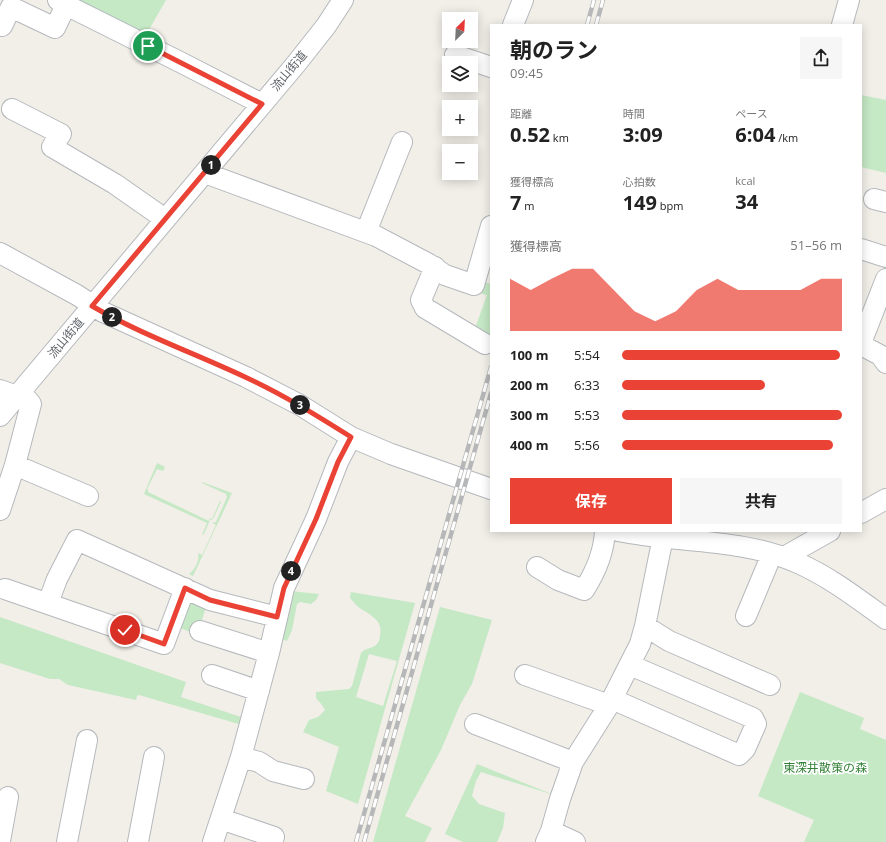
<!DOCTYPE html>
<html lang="ja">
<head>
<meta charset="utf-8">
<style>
  :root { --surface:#fff; --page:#f6f6f6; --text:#222; --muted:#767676; --accent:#ea4335 }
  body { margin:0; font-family:"Open Sans","Noto Sans JP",sans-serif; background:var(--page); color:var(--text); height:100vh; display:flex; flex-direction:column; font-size:15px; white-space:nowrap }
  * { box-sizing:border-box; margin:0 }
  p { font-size:13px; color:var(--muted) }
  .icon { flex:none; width:22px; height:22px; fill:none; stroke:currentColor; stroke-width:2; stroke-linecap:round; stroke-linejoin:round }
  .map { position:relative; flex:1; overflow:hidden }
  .details { position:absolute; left:490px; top:24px; width:372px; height:508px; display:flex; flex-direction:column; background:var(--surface); border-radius:0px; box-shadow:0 2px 10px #0003 }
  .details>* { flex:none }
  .needle { width:26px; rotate:24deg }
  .fabs { position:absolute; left:442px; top:12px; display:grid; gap:8px }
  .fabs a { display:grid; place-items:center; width:36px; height:36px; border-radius:0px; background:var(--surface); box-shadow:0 2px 10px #0003; font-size:20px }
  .pin { position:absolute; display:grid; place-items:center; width:34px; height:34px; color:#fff; margin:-17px; border:2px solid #fff; border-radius:50%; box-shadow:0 1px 4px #0007 }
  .km { position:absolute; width:20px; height:20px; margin:-10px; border-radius:50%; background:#222; color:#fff; font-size:11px; line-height:20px; text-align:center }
  .round { display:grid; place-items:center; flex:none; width:42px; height:42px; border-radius:0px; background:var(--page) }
  .overview { display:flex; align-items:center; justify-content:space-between; height:68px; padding:0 20px }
  h1 { font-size:22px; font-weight:700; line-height:30px }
  .figures { display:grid; grid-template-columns:repeat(3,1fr); gap:6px; height:68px; padding:4px 20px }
  .figures div { display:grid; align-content:center }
  .figures b { font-size:20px; font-weight:700 }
  .figures small { font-size:11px; font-weight:400 }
  .figures p { font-size:11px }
  .chart { height:112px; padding:8px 20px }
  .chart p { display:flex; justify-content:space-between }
  .chart svg { width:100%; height:72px; margin-top:4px; fill:var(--accent); opacity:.7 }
  .action { display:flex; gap:8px; margin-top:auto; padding:8px 20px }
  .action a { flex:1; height:46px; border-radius:0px; background:var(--accent); color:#fff; font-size:16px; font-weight:700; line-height:46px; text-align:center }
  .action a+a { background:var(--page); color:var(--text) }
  ul { padding:0 20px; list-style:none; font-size:13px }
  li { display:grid; grid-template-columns:64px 48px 1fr; align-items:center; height:30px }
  li i { height:10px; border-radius:5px; background:var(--accent) }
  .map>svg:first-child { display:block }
  .green { fill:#c5e8c5; fill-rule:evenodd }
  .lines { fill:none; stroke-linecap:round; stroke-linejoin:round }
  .minor-casing { stroke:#b5b8bc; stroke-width:22 }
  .minor { stroke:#fff; stroke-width:20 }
  .rail-casing { stroke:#b6b7b8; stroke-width:4.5 }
  .rail { stroke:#fff; stroke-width:3; stroke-dasharray:9; stroke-linecap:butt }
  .route-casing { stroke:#fff; stroke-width:8 }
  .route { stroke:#ea4335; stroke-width:5 }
  .labels { text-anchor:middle; stroke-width:3.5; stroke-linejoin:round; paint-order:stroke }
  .street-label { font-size:12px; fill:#5f6368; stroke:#fff }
  .park-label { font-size:12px; fill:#348238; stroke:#fff }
</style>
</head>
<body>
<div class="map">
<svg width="886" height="842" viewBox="0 0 886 842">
  <rect width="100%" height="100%" fill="#f1efe8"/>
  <path class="green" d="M 73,0 L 166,0 L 143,40 Z
    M 861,95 L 886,100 L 886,173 L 861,167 Z
    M 481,281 L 491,284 L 491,331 L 488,339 L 474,331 L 487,295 L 478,293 Z
    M 157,463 L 165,467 L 163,471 L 157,469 L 147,489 L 148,490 L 148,492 L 209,521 L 210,518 L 212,519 L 220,501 L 221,502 L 213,519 L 210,520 L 204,534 L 202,535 L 207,523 L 144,494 Z
    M 202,482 L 232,493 L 193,576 L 189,574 C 195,569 200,561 198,553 L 202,555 L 216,525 L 212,523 L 216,522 L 227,497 L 226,494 L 202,483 Z
    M 290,591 L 319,594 L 316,600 L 311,604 L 300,602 L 297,604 L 292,630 L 287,641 L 282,639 Z
    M 351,592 L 415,603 L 358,804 L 326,791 L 339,747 L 303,732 L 309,720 L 318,717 L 325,710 L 322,705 L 316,698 L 316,692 L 349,689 L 352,686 L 361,653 C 366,647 373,649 377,644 C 379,642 380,638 380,635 C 384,618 366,614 356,605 C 354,603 352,600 350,598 ZM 369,654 L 397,661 L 383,706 L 356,697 Z
    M 185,600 L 207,604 L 197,635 L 176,626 Z
    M 440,607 L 492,620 L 472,684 L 460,705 L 441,750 L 405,816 L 432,828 L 425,842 L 373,842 Z
    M 0,617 L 186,682 L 181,697 L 247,719 L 242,725 L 139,695 L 137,696 L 136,700 L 68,685 L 59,679 L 50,679 L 0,663 Z
    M 800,692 L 864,718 L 860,729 L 886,740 L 886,842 L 804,842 L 814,820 L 758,796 Z
    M 477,764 L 554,795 L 481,772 L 476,781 L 472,796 L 479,804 L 505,813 L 503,828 L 497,842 L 463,842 L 445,834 Z"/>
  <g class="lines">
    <defs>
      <path id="minor" d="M 58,0 L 66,5 L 182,63 L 262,104
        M 513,25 L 523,0
        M 842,25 L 849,0
        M 2,26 L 11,7 L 55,28 L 66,5
        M 455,55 L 491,67
        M 12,109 L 61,134 L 52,147 L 115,184 L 165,219
        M 205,173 L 376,236 L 429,264 L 445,275 L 474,285 L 491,226
        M 874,199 L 886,202
        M 366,232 L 402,142
        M 861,249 L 886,257
        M 0,253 L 77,295 L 103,312 L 246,377 L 300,405 L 351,437 L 391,454 L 491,489
        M 435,267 L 421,300 L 425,308 L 485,344
        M 861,343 L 886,279
        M 861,345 L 880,355 L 886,363
        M 0,390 L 17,396
        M 0,416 L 296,64 L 326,26 L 343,0
        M 15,465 L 88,496
        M 0,510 L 15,465 L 31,404 L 21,392
        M 861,513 L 886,499
        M 618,531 C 677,543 742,538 798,563 C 830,577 858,599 886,619
        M 784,557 L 830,531
        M 537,567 L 558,580 L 584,590 C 595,573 604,551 605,531
        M 5,589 L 164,644 L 185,588
        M 48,603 L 57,579 L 77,540 L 210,600 L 277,617
        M 746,616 L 772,554
        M 645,626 L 669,641 L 770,685
        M 200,631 L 269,653
        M 212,675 L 259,691
        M 525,675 L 609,705
        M 612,699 L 739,755 L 745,749 L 756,724 L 753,718 L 630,665
        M 475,724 L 573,762
        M 241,757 L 259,762 L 273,771 L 304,779
        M 221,819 L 274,837
        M 551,831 L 575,842
        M 0,841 L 8,797
        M 67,842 L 87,740
        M 138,842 L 154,757
        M 213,842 L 241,757 L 269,653 L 284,588 L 316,519 L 338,462 L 351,437
        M 546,842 L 551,831 L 560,799 L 573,762 L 609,705 L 640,644 L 645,626 L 663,537"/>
    </defs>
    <use href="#minor" class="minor-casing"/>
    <use href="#minor" class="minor"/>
    <defs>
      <path id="rail" d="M 587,25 L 594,0
        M 596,25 L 603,0
        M 356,842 L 491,367
        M 364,842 L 491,393"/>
    </defs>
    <use href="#rail" class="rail-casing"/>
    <use href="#rail" class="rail"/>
  </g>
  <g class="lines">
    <defs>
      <path id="route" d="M 125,630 L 164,644 L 185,588 L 210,600 L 277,617 L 284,588 L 316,519 L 338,462 L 351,437 C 316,415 282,394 245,377 C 194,353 140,334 92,306 L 262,104 L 148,46"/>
    </defs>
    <use href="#route" class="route-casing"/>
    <use href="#route" class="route"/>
  </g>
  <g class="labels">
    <g class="street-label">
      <text transform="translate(289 71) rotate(-50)" y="4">流山街道</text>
      <text transform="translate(66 338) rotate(-50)" y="4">流山街道</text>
    </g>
    <g class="park-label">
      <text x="825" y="772">東深井散策の森</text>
    </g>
  </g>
</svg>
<div class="fabs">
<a><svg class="needle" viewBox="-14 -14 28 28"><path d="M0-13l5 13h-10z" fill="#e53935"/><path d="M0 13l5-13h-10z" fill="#767676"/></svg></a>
<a><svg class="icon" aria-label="layers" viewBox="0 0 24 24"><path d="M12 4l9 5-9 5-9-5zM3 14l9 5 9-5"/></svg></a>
<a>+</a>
<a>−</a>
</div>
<div class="pin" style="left:148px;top:46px;background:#1e9e55"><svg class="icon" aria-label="arrive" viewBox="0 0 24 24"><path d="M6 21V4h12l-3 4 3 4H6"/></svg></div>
<div class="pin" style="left:125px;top:630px;background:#d93025"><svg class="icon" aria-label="check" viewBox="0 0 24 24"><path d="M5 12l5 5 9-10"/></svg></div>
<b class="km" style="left:211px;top:165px">1</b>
<b class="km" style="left:112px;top:317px">2</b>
<b class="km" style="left:300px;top:405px">3</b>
<b class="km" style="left:291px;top:571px">4</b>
<section class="details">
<div class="overview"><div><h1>朝のラン</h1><p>09:45</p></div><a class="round"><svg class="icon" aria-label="share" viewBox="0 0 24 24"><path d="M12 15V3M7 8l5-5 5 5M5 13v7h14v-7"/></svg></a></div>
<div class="figures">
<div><p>距離</p><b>0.52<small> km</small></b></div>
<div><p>時間</p><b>3:09</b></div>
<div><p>ペース</p><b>6:04<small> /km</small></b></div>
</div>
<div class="figures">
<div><p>獲得標高</p><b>7<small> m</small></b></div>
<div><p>心拍数</p><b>149<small> bpm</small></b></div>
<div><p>kcal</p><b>34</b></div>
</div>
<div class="chart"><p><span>獲得標高</span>51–56 m</p>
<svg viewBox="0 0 160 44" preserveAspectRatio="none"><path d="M0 44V12L10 19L20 12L30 6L40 6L50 19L60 32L70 38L80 32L90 19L100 12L110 19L120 19L130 19L140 19L150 12L160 12V44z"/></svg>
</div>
<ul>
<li><b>100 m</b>5:54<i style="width:99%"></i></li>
<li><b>200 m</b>6:33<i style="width:65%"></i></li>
<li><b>300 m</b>5:53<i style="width:100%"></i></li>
<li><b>400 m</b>5:56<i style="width:96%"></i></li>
</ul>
<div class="action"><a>保存</a><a>共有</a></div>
</section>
</div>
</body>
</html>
